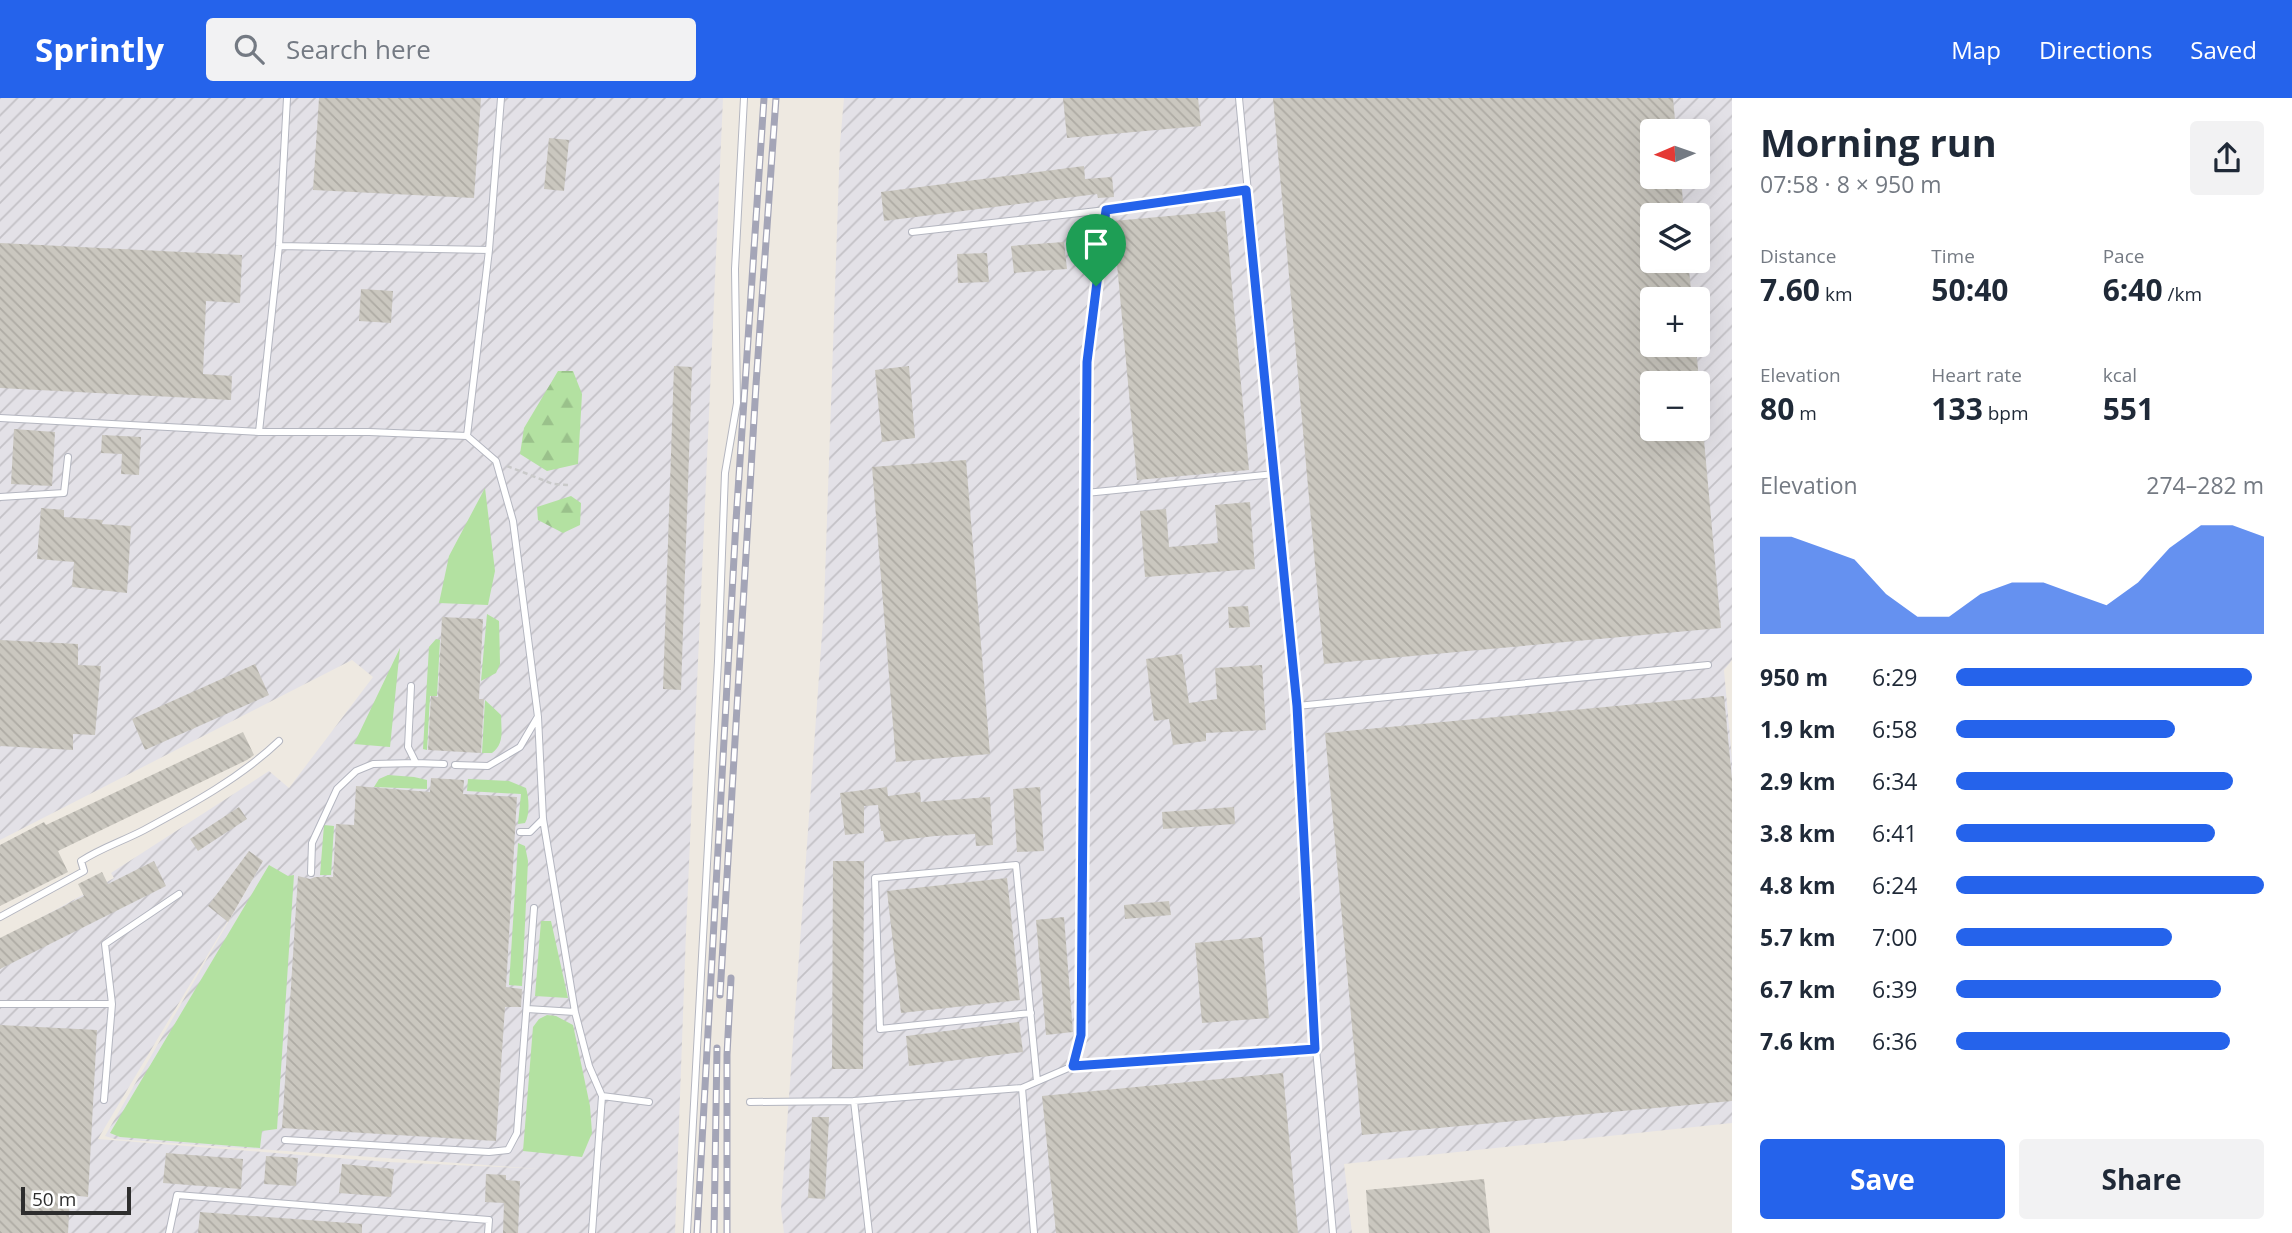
<!DOCTYPE html>
<html lang="en">
<head>
<meta charset="utf-8">
<style>
  :root { --surface:#fff; --page:#f2f2f3; --text:#1f2937; --muted:#747a83; --accent:#2563eb }
  body { margin:0; font-family:"Open Sans",sans-serif; background:var(--page); color:var(--text); height:100vh; display:flex; flex-direction:column; font-size:26px; white-space:nowrap }
  * { box-sizing:border-box; margin:0 }
  p { font-size:23px; color:var(--muted) }
  .icon { flex:none; width:38px; height:38px; fill:none; stroke:currentColor; stroke-width:2; stroke-linecap:round; stroke-linejoin:round }
  .map { position:relative; flex:1; overflow:hidden }
  .side { display:flex; flex-direction:column; background:var(--surface); width:560px }
  .side>* { flex:none }
  .needle { width:46px; rotate:268deg }
  .buttons { position:absolute; left:1640px; top:21px; display:grid; gap:14px }
  .buttons a { display:grid; place-items:center; width:70px; height:70px; border-radius:7px; background:var(--surface); box-shadow:0 7px 28px #0002; font-size:35px }
  .scale { position:absolute; left:21px; bottom:18px; width:110px; box-sizing:border-box; padding-left:7px; border:4px solid #2e2e2e; border-top:0; font-size:19px; line-height:24px; white-space:nowrap; color:#2e2e2e; -webkit-text-stroke:5px #fff; paint-order:stroke }
  .pin { position:absolute; display:grid; place-items:center; width:60px; height:60px; color:#fff; margin:-72px -30px; border-radius:50% 50% 50% 0; rotate:-45deg; box-shadow:0 0 7px #0007 }
  .pin .icon { rotate:45deg }
  .round { display:grid; place-items:center; flex:none; width:74px; height:74px; border-radius:7px; background:var(--page) }
  .overview { display:flex; align-items:center; justify-content:space-between; height:119px; padding:0 28px }
  h1 { font-size:38px; font-weight:700; line-height:52px }
  .stats { display:grid; grid-template-columns:repeat(3,1fr); gap:10px; height:119px; padding:7px 28px }
  .stats div { display:grid; align-content:center }
  .stats b { font-size:30px; font-weight:700 }
  .stats small { font-size:19px; font-weight:400 }
  .stats p { font-size:19px }
  .chart { height:196px; padding:14px 28px }
  .chart p { display:flex; justify-content:space-between }
  .chart svg { width:100%; height:126px; margin-top:7px; fill:var(--accent); opacity:.7 }
  .primary-button { display:flex; gap:14px; margin-top:auto; padding:14px 28px }
  .primary-button a { flex:1; height:80px; border-radius:7px; background:var(--accent); color:#fff; font-size:28px; font-weight:700; line-height:80px; text-align:center }
  .primary-button a+a { background:var(--page); color:var(--text) }
  ul { padding:0 28px; list-style:none; font-size:23px }
  li { display:grid; grid-template-columns:112px 84px 1fr; align-items:center; height:52px }
  li i { height:18px; border-radius:9px; background:var(--accent) }
  header { display:flex; align-items:center; gap:42px; box-sizing:border-box; height:98px; padding:0 35px; background:var(--accent); color:#fff }
  header strong { font-size:33px }
  nav { display:flex; gap:38px; margin-inline-start:auto; font-size:24px }
  .search { width:490px; height:63px; background:var(--page); display:flex; align-items:center; gap:18px; box-sizing:border-box; padding:0 24px; border-radius:7px; color:var(--muted); font-size:26px }
  main { display:flex; flex:1; min-height:0 }
  .map>svg:first-child { display:block }
  .industrial { fill:url(#industrial-furrows); fill-rule:evenodd }
  .grass { fill:#b3e1a1 }
  .forest { fill:url(#forest-firs) }
  .building { fill:url(#building-back-hatch) }
  .lines { fill:none; stroke-linecap:round; stroke-linejoin:round }
  .lane-casing { stroke:#b4b6c0; stroke-width:8 }
  .path { stroke:#c9c9c9; stroke-width:2.5; stroke-dasharray:5 3.5; stroke-linecap:butt }
  .lane { stroke:#fff; stroke-width:6 }
  .rail-casing { stroke:#a4a5b7; stroke-width:7 }
  .rail { stroke:#fff; stroke-width:4.5; stroke-dasharray:13; stroke-linecap:butt }
  .route-casing { stroke:#fff; stroke-width:14 }
  .route { stroke:#2563eb; stroke-width:9 }
</style>
</head>
<body>
<header>
<strong>Sprintly</strong>
<div class="search"><svg class="icon" aria-label="search" viewBox="0 0 24 24"><circle cx="10" cy="10" r="6"/><path d="M15 15l6 6"/></svg>Search here</div>
<nav><a>Map</a><a>Directions</a><a>Saved</a></nav>
</header>
<main>
<div class="map">
<svg width="1732" height="1135" viewBox="0 0 1732 1135">
  <defs>
    <pattern id="industrial-furrows" width="10" height="10" patternUnits="userSpaceOnUse" patternTransform="scale(1.75)"><rect width="10" height="10" fill="#e3e1e7"/><path d="M-1 1l2-2M0 10L10 0M9 11l2-2" fill="none" stroke="#c3c1c6"/></pattern>
    <pattern id="forest-firs" width="22" height="20" patternUnits="userSpaceOnUse" patternTransform="scale(1.75)"><rect width="22" height="20" fill="#b3e1a1"/><path d="M5 1l3.5 6h-7zM16 11l3.5 6h-7z" fill="#9ac18b"/></pattern>
    <pattern id="building-back-hatch" width="6" height="6" patternUnits="userSpaceOnUse" patternTransform="scale(1.75)"><rect width="6" height="6" fill="#cac7bf"/><path d="M-1 5l2 2M0 0l6 6M5-1l2 2" fill="none" stroke="#aeaba4"/></pattern>
  </defs>
  <rect width="100%" height="100%" fill="#eee9e1"/>
  <path class="industrial" d="M 0,0 L 723,0 L 686,834 L 675,1135 L 0,1135 L 0,842 L 114,780 L 111,775 L 269,673 L 289,690 L 373,579 L 352,562 L 0,742 ZM 261,767 L 105,1038 L 115,1041 L 541,1071 L 388,1064 L 98,1041 Z
    M 844,0 L 1732,0 L 1732,562 L 1724,572 L 1732,662 L 1732,1025 L 1344,1066 L 1352,1135 L 784,1135 L 781,1111 L 824,508 L 840,46 ZM 1652,33 L 1698,33 L 1698,79 L 1652,79 ZM 1652,117 L 1698,117 L 1698,163 L 1652,163 ZM 1652,201 L 1698,201 L 1698,247 L 1652,247 ZM 1652,285 L 1698,285 L 1698,331 L 1652,331 Z"/>
  <path class="grass" d="M 485,390 L 495,473 L 488,507 L 439,505 L 449,458 Z
    M 487,516 L 499,523 L 500,566 L 496,575 L 481,583 Z
    M 436,541 L 440,542 L 437,598 L 430,598 L 427,652 L 423,651 L 429,549 Z
    M 400,550 L 390,649 L 354,646 Z
    M 485,602 L 501,617 C 501,631 505,646 492,655 L 482,655 Z
    M 388,677 L 414,679 L 427,682 L 427,691 L 374,689 L 379,681 Z
    M 468,681 L 509,683 L 526,690 C 529,700 530,716 525,725 L 518,726 L 521,696 L 467,693 Z
    M 324,727 L 334,728 L 331,777 L 320,777 Z
    M 518,745 L 525,748 L 528,763 L 522,888 L 509,887 Z
    M 269,767 L 288,778 L 294,777 L 277,1031 L 262,1033 L 260,1050 L 120,1039 L 110,1035 Z
    M 541,823 L 551,823 L 568,900 L 535,898 Z
    M 547,917 L 556,918 L 573,927 L 590,1008 L 592,1035 L 582,1059 L 523,1053 L 533,929 L 539,921 Z"/>
  <path class="forest" d="M 558,273 L 573,273 L 582,296 L 578,366 L 547,373 L 520,356 L 524,330 Z
    M 571,398 L 581,405 L 580,427 L 563,435 L 538,422 L 537,409 Z"/>
  <path class="building" d="M 319,0 L 481,0 L 474,100 L 313,92 Z
    M 1063,0 L 1198,0 L 1201,28 L 1067,40 Z
    M 1273,0 L 1673,0 L 1676,33 L 1652,33 L 1652,79 L 1681,79 L 1684,117 L 1652,117 L 1652,163 L 1688,163 L 1692,201 L 1652,201 L 1652,247 L 1696,247 L 1699,285 L 1652,285 L 1652,331 L 1703,331 L 1721,530 L 1324,566 Z
    M 549,40 L 569,42 L 564,93 L 544,91 Z
    M 1084,68 L 1085,81 L 1112,79 L 1114,99 L 1098,100 L 1097,96 L 884,123 L 881,94 Z
    M 1225,113 L 1249,372 L 1137,382 L 1113,123 Z
    M 1064,144 L 1067,171 L 1014,175 L 1011,148 Z
    M 0,145 L 242,157 L 240,205 L 206,203 L 203,276 L 232,278 L 231,302 L 0,290 Z
    M 987,155 L 989,184 L 958,185 L 957,156 Z
    M 361,191 L 393,193 L 391,225 L 359,223 Z
    M 674,268 L 692,269 L 681,592 L 663,591 Z
    M 909,268 L 915,340 L 882,344 L 875,272 Z
    M 14,331 L 55,334 L 52,388 L 11,386 Z
    M 102,337 L 141,339 L 139,377 L 121,376 L 122,356 L 101,355 Z
    M 966,362 L 990,656 L 896,664 L 872,369 Z
    M 1250,404 L 1255,471 L 1145,479 L 1140,413 L 1166,411 L 1169,449 L 1218,445 L 1215,407 Z
    M 41,410 L 64,412 L 64,419 L 103,422 L 102,426 L 131,428 L 127,495 L 72,489 L 74,464 L 37,461 Z
    M 1248,508 L 1250,529 L 1229,530 L 1228,509 Z
    M 442,519 L 483,521 L 479,601 L 484,601 L 481,655 L 428,652 L 431,598 L 438,599 Z
    M 0,542 L 78,546 L 78,567 L 101,568 L 95,637 L 73,636 L 73,652 L 0,648 Z
    M 1182,556 L 1189,605 L 1217,601 L 1215,570 L 1262,567 L 1266,632 L 1206,635 L 1206,643 L 1173,647 L 1169,621 L 1154,623 L 1146,561 Z
    M 255,566 L 269,597 L 145,652 L 132,621 Z
    M 1724,598 L 1732,681 L 1732,1003 L 1362,1037 L 1325,635 Z
    M 243,634 L 254,657 L 247,662 L 58,753 L 68,774 L 0,808 L 0,747 L 44,724 L 46,727 Z
    M 431,680 L 464,682 L 463,696 L 517,699 L 506,889 L 522,891 L 521,909 L 505,909 L 496,1043 L 282,1030 L 298,778 L 310,781 L 315,779 L 333,779 L 336,726 L 354,727 L 356,688 L 430,694 Z
    M 887,689 L 888,698 L 920,694 L 921,704 L 990,699 L 993,747 L 976,748 L 975,736 L 935,738 L 885,744 L 883,733 L 881,733 L 878,707 L 864,708 L 864,735 L 845,737 L 840,695 Z
    M 1040,689 L 1044,753 L 1017,754 L 1013,691 Z
    M 239,709 L 247,721 L 198,753 L 190,741 Z
    M 1234,709 L 1235,726 L 1163,731 L 1162,714 Z
    M 249,753 L 263,763 L 228,824 L 208,808 Z
    M 154,763 L 166,788 L 0,871 L 0,840 L 84,798 L 78,786 L 102,774 L 108,786 Z
    M 833,763 L 864,763 L 863,971 L 832,971 Z
    M 1007,780 L 1020,902 L 901,915 L 887,793 Z
    M 1169,803 L 1171,817 L 1125,821 L 1124,807 Z
    M 1064,819 L 1073,934 L 1046,937 L 1036,822 Z
    M 1262,839 L 1269,920 L 1202,925 L 1195,845 Z
    M 1019,924 L 1023,954 L 909,968 L 906,938 Z
    M 0,927 L 97,932 L 88,1099 L 70,1097 L 68,1135 L 0,1135 Z
    M 1283,975 L 1298,1135 L 1056,1135 L 1042,998 Z
    M 812,1019 L 829,1019 L 825,1101 L 808,1100 Z
    M 166,1055 L 243,1061 L 241,1091 L 163,1085 Z
    M 266,1058 L 298,1060 L 296,1088 L 264,1086 Z
    M 342,1066 L 394,1071 L 391,1099 L 339,1095 Z
    M 486,1076 L 506,1077 L 506,1082 L 520,1083 L 518,1135 L 503,1135 L 504,1105 L 485,1104 Z
    M 1484,1081 L 1490,1135 L 1369,1135 L 1366,1092 Z
    M 200,1114 L 362,1126 L 362,1135 L 198,1135 Z"/>
  <g class="lines">
    <defs>
      <path id="lane" d="M 1239,0 L 1297,608 L 1316,951
        M 912,134 L 1106,112
        M 279,148 L 489,152
        M 0,320 L 259,334 L 369,334 L 467,338 L 496,363 L 513,423 L 538,619 L 543,721 L 575,914 L 589,968 L 602,998 L 649,1004
        M 259,334 L 279,148 L 287,0
        M 467,338 L 489,152 L 501,0
        M 1086,395 L 1274,376
        M 0,399 L 64,395 L 68,359
        M 411,588 L 408,649 L 416,665 L 444,666
        M 1297,608 L 1708,567
        M 455,667 L 488,668 L 520,649 L 537,620
        M 520,734 L 530,734 L 543,721
        M 311,775 L 312,745 L 337,691 L 356,673 L 373,666 L 416,665
        M 0,819 L 84,773 L 81,763 C 101,750 123,743 144,732 C 192,706 240,680 279,643
        M 0,906 L 112,906 L 104,1002
        M 112,906 L 105,846 L 179,796
        M 527,911 L 575,914
        M 1031,915 L 880,931 L 875,780 L 1016,767 L 1037,983
        M 1073,968 L 1081,937 L 1087,264 L 1106,112 L 1246,91
        M 1022,990 L 1034,1135
        M 854,1003 L 869,1135
        M 750,1004 L 854,1003 L 1022,990 L 1073,968 L 1316,951 L 1333,1135
        M 285,1042 L 489,1054 L 508,1052 L 517,1035 L 534,810
        M 169,1135 L 177,1097 L 489,1122 L 488,1135
        M 592,1135 L 602,998
        M 687,1135 L 718,563 L 725,375 L 737,305 L 735,171 L 744,0"/>
    </defs>
    <use href="#lane" class="lane-casing"/>
    <path class="path" d="M 507,368 L 553,386 L 568,387"/>
    <use href="#lane" class="lane"/>
    <defs>
      <path id="rail" d="M 720,897 L 756,287 L 776,0
        M 697,1135 L 736,423 L 764,0
        M 714,1135 L 717,950
        M 727,1135 L 727,957 L 731,880"/>
    </defs>
    <use href="#rail" class="rail-casing"/>
    <use href="#rail" class="rail"/>
  </g>
  <g class="lines">
    <defs>
      <path id="route" d="M 1246,92 L 1297,608 L 1315,951 L 1073,968 L 1081,937 L 1087,264 L 1106,112 Z"/>
    </defs>
    <use href="#route" class="route-casing"/>
    <use href="#route" class="route"/>
  </g>
</svg>
<div class="buttons">
<a><svg class="needle" viewBox="-14 -14 28 28"><path d="M0-13l5 13h-10z" fill="#e53935"/><path d="M0 13l5-13h-10z" fill="#747a83"/></svg></a>
<a><svg class="icon" aria-label="layers" viewBox="0 0 24 24"><path d="M12 4l9 5-9 5-9-5zM3 14l9 5 9-5"/></svg></a>
<a>+</a>
<a>−</a>
</div>
<div class="scale">50 m</div>
<div class="pin" style="left:1096px;top:188px;background:#1e9e55"><svg class="icon" aria-label="arrive" viewBox="0 0 24 24"><path d="M6 21V4h12l-3 4 3 4H6"/></svg></div>
</div>
<section class="side">
<div class="overview"><div><h1>Morning run</h1><p>07:58 · 8 × 950 m</p></div><a class="round"><svg class="icon" aria-label="share" viewBox="0 0 24 24"><path d="M12 15V3M7 8l5-5 5 5M5 13v7h14v-7"/></svg></a></div>
<div class="stats">
<div><p>Distance</p><b>7.60<small> km</small></b></div>
<div><p>Time</p><b>50:40</b></div>
<div><p>Pace</p><b>6:40<small> /km</small></b></div>
</div>
<div class="stats">
<div><p>Elevation</p><b>80<small> m</small></b></div>
<div><p>Heart rate</p><b>133<small> bpm</small></b></div>
<div><p>kcal</p><b>551</b></div>
</div>
<div class="chart"><p><span>Elevation</span>274–282 m</p>
<svg viewBox="0 0 160 44" preserveAspectRatio="none"><path d="M0 44V10L10 10L20 14L30 18L40 30L50 38L60 38L70 30L80 26L90 26L100 30L110 34L120 26L130 14L140 6L150 6L160 10V44z"/></svg>
</div>
<ul>
<li><b>950 m</b>6:29<i style="width:96%"></i></li>
<li><b>1.9 km</b>6:58<i style="width:71%"></i></li>
<li><b>2.9 km</b>6:34<i style="width:90%"></i></li>
<li><b>3.8 km</b>6:41<i style="width:84%"></i></li>
<li><b>4.8 km</b>6:24<i style="width:100%"></i></li>
<li><b>5.7 km</b>7:00<i style="width:70%"></i></li>
<li><b>6.7 km</b>6:39<i style="width:86%"></i></li>
<li><b>7.6 km</b>6:36<i style="width:89%"></i></li>
</ul>
<div class="primary-button"><a>Save</a><a>Share</a></div>
</section>
</main>
</body>
</html>
